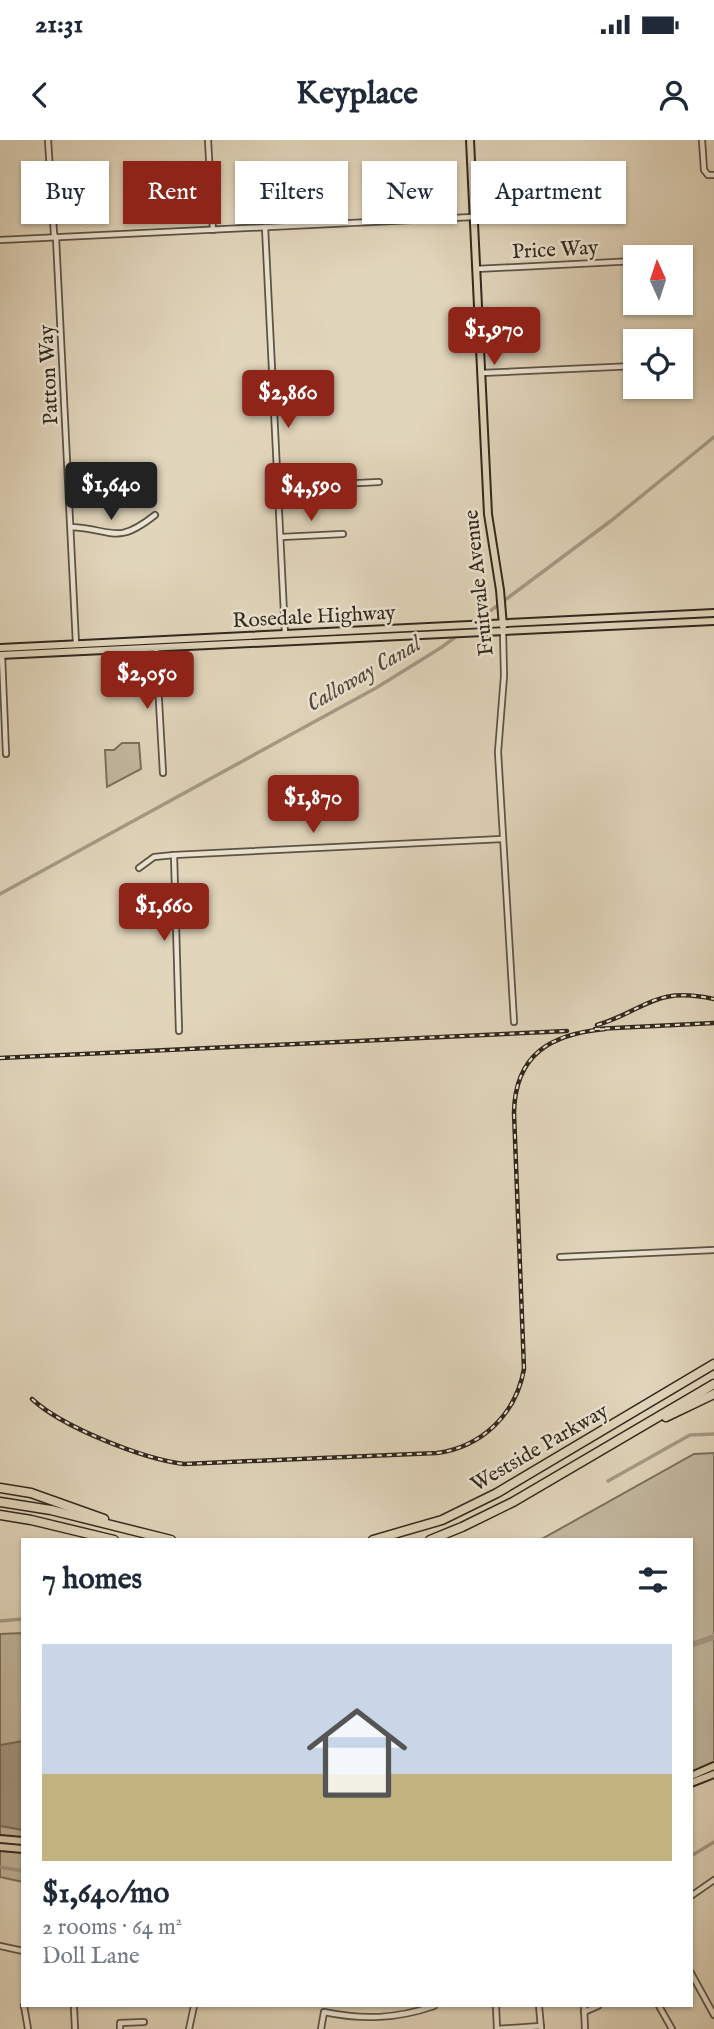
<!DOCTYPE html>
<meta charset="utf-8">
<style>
:root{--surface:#fff;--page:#f6f6f7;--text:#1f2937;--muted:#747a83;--line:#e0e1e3;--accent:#8f2418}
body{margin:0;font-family:"IM FELL English",serif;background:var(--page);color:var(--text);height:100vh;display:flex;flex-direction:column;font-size:26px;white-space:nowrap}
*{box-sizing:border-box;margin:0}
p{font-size:23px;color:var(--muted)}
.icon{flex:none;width:38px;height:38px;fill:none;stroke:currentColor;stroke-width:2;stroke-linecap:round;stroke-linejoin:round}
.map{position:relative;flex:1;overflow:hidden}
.panel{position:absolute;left:21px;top:1398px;width:672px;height:469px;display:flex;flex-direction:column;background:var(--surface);border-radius:0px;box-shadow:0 2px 5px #0004}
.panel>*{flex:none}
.top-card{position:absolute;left:21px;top:21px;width:672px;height:63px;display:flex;gap:14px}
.needle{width:46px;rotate:357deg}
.fabs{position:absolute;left:623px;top:105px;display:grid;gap:14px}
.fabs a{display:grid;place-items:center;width:70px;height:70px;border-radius:0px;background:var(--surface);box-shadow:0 2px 5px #0004;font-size:35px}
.price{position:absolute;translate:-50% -60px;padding:0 16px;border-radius:7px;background:var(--accent);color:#fff;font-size:23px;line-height:46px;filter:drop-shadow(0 2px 4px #0008)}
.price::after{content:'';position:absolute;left:50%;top:42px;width:21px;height:16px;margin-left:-10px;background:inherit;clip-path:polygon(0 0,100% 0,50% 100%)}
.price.active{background:#222;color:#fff}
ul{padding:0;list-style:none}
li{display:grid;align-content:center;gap:14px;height:371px;padding:0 21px}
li+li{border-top:2px solid var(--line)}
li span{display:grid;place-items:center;height:217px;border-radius:0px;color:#555}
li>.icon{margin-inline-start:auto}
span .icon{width:126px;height:126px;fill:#fffc;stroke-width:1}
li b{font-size:30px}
h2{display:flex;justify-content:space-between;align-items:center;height:84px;padding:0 21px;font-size:30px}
.chip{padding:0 24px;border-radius:0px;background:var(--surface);box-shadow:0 2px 5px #0004;font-size:24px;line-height:63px}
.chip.active{background:var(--accent);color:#fff}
.status{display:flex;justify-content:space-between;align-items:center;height:49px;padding:0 35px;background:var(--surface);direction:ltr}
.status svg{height:19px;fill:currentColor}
header{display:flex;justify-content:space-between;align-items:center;height:91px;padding:0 21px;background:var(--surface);font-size:32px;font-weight:700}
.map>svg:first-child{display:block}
.green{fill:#c3b8a0;stroke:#7a705e;stroke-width:2}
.water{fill:#a59a85;stroke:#766c5b;stroke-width:2}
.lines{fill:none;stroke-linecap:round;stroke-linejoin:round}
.canal{stroke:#a59a85;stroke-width:3.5}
.river{stroke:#a59a85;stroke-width:6}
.minor-casing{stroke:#5c5344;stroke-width:8}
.major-casing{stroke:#30281d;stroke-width:10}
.highway-casing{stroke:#30281d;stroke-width:11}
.minor{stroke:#ece4d3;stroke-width:4.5}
.major{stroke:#e1d5bb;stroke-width:6}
.highway{stroke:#e1d5bb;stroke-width:8}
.rail-casing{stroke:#30281d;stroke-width:4.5}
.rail{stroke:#ece4d3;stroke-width:2;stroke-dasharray:5;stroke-linecap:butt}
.labels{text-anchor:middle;stroke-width:5;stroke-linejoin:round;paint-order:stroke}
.street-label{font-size:21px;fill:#30281d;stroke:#ece4d3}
.water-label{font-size:23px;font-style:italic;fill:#534a3c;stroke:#ece4d3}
</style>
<div class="status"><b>21:31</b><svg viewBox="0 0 49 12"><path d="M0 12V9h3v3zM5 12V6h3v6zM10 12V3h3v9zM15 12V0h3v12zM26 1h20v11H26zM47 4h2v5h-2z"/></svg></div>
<header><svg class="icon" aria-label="back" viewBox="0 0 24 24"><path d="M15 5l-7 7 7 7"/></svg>Keyplace<svg class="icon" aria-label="person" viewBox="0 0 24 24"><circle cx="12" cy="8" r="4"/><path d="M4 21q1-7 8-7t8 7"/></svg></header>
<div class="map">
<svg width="714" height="1889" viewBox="0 0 714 1889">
<rect width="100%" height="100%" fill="#e1d5bb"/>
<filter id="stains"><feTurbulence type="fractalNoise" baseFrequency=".00286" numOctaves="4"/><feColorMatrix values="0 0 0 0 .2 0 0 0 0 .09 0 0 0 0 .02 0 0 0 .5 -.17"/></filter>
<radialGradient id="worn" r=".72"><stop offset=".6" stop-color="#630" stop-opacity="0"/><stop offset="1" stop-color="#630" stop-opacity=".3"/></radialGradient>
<!-- green -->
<g class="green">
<path d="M122,603h17l2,26 -34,18 -2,-37h9z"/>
<path d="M714,1313v310l-23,10v-233h-151l154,-86z"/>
<path d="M23,1493v206l-23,-3v-202z"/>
<path d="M0,1710l23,2v30l-23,-5z"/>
</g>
<!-- water -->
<path class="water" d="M23,1601v89l-23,-4v-81z"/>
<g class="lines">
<!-- canal -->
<g class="canal">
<path d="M0,754l376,-206 66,-41 170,-127 102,-83"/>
<path d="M608,1341l82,-46 24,-1"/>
<path d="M0,1481l23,-2"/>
<path d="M691,1716l23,-14"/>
<path d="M0,1727l23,4"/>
</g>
<!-- river -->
<path class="river" d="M691,1505l23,-8"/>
<defs>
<g id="minor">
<path d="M48,0l6,94 2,4 20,406"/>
<path d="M208,0l5,90"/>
<path d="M702,0l2,30 4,5h6"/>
<path d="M265,87l20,407"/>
<path d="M0,100l473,-23"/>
<path d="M681,119h3"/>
<path d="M476,129l159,-8"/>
<path d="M681,223h8"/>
<path d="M481,233l154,-7"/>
<path d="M278,347l101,-5"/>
<path d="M71,387c42,2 45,19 84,-12"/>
<path d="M281,397l62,-3"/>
<path d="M503,492l1,44 -6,76 16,270"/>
<path d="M156,508l7,125"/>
<path d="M2,515l4,99"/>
<path d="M174,715l5,176"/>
<path d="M139,728l15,-11 20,-2 328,-16"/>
<path d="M560,1117l154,-7"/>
<path d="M691,1756l23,-16"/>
<path d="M0,1806l23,5"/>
<path d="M691,1833l23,42"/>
<path d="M24,1866l4,23"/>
<path d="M496,1866l1,23"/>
<path d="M539,1866l2,22"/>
<path d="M584,1866l1,23"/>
<path d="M659,1866l13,23"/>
<path d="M74,1868l1,21"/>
<path d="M584,1872l14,-6"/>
<path d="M120,1889v-6l24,-1"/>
<path d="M189,1889l5,-23"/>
<path d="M321,1889l3,-17c39,8 72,7 110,-6"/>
<path d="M497,1889l44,-3"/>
</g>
<g id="major">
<path d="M470,0l18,374 12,76 3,36"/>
<path d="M0,508l714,-35"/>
<path d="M0,515l714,-34"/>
<path d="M691,1636l23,-10"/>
<path d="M691,1643l23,-9"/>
<path d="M0,1699l23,2"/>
<path d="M0,1707l23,2"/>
</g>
<g id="highway">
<path d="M666,1277l48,-23"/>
<path d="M0,1348l31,5 73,26"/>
<path d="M0,1362l51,8 120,30"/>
<path d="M0,1375l31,5 83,20"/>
<path d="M373,1400l69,-20 55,-27 217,-129"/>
<path d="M430,1400l32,-13 51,-25 201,-118"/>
</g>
</defs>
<!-- minor casing -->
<use href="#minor" class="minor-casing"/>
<!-- major casing -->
<use href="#major" class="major-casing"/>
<!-- highway casing -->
<use href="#highway" class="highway-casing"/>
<!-- minor -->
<use href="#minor" class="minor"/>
<!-- major -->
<use href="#major" class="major"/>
<!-- highway -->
<use href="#highway" class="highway"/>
<defs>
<g id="rail">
<path d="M597,885c50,-15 56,-39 117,-26"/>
<path d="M595,889l119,-6"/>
<path d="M0,918l567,-27"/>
<path d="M32,1259c30,28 111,60 152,65l253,-11c45,-6 79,-39 87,-84l-10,-256c1,-59 37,-79 91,-84"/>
</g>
</defs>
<!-- rail casing -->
<use href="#rail" class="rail-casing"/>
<!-- rail -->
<use href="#rail" class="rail"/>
</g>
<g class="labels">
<!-- street labels -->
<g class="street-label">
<text transform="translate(555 109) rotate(-3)" y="7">Price Way</text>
<text transform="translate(48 235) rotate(-93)" y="7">Patton Way</text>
<text transform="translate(478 443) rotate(-96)" y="7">Fruitvale Avenue</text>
<text transform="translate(314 476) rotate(-3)" y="7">Rosedale Highway</text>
<text transform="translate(539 1307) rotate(-30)" y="7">Westside Parkway</text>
</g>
<!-- water labels -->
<g class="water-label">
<text transform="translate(363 533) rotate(-30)" y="8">Calloway Canal</text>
</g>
</g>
<rect width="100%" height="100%" filter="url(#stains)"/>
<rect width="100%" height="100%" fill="url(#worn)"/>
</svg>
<div class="fabs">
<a><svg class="needle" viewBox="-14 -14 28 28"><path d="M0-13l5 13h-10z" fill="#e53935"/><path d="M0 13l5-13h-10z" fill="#747a83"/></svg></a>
<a><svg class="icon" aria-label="locate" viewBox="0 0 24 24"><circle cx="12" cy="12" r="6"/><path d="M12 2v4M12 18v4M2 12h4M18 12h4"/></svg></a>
</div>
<b class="price" style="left:494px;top:227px">$1,970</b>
<b class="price" style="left:288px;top:290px">$2,860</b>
<b class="price active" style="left:111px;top:382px">$1,640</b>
<b class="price" style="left:311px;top:383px">$4,590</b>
<b class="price" style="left:147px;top:571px">$2,050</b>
<b class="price" style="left:313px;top:695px">$1,870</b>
<b class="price" style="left:164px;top:803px">$1,660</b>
<div class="top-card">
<a class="chip">Buy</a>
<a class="chip active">Rent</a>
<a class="chip">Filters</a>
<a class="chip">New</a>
<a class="chip">Apartment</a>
</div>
<section class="panel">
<h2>7 homes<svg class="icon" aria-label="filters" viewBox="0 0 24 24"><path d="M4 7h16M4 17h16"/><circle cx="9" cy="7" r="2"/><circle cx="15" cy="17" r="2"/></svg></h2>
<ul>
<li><span style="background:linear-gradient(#c9d6e8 60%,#c2b280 0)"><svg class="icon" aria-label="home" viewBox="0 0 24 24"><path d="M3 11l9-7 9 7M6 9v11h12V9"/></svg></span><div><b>$1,640/mo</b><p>2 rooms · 64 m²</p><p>Doll Lane</p></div></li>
</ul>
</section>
</div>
